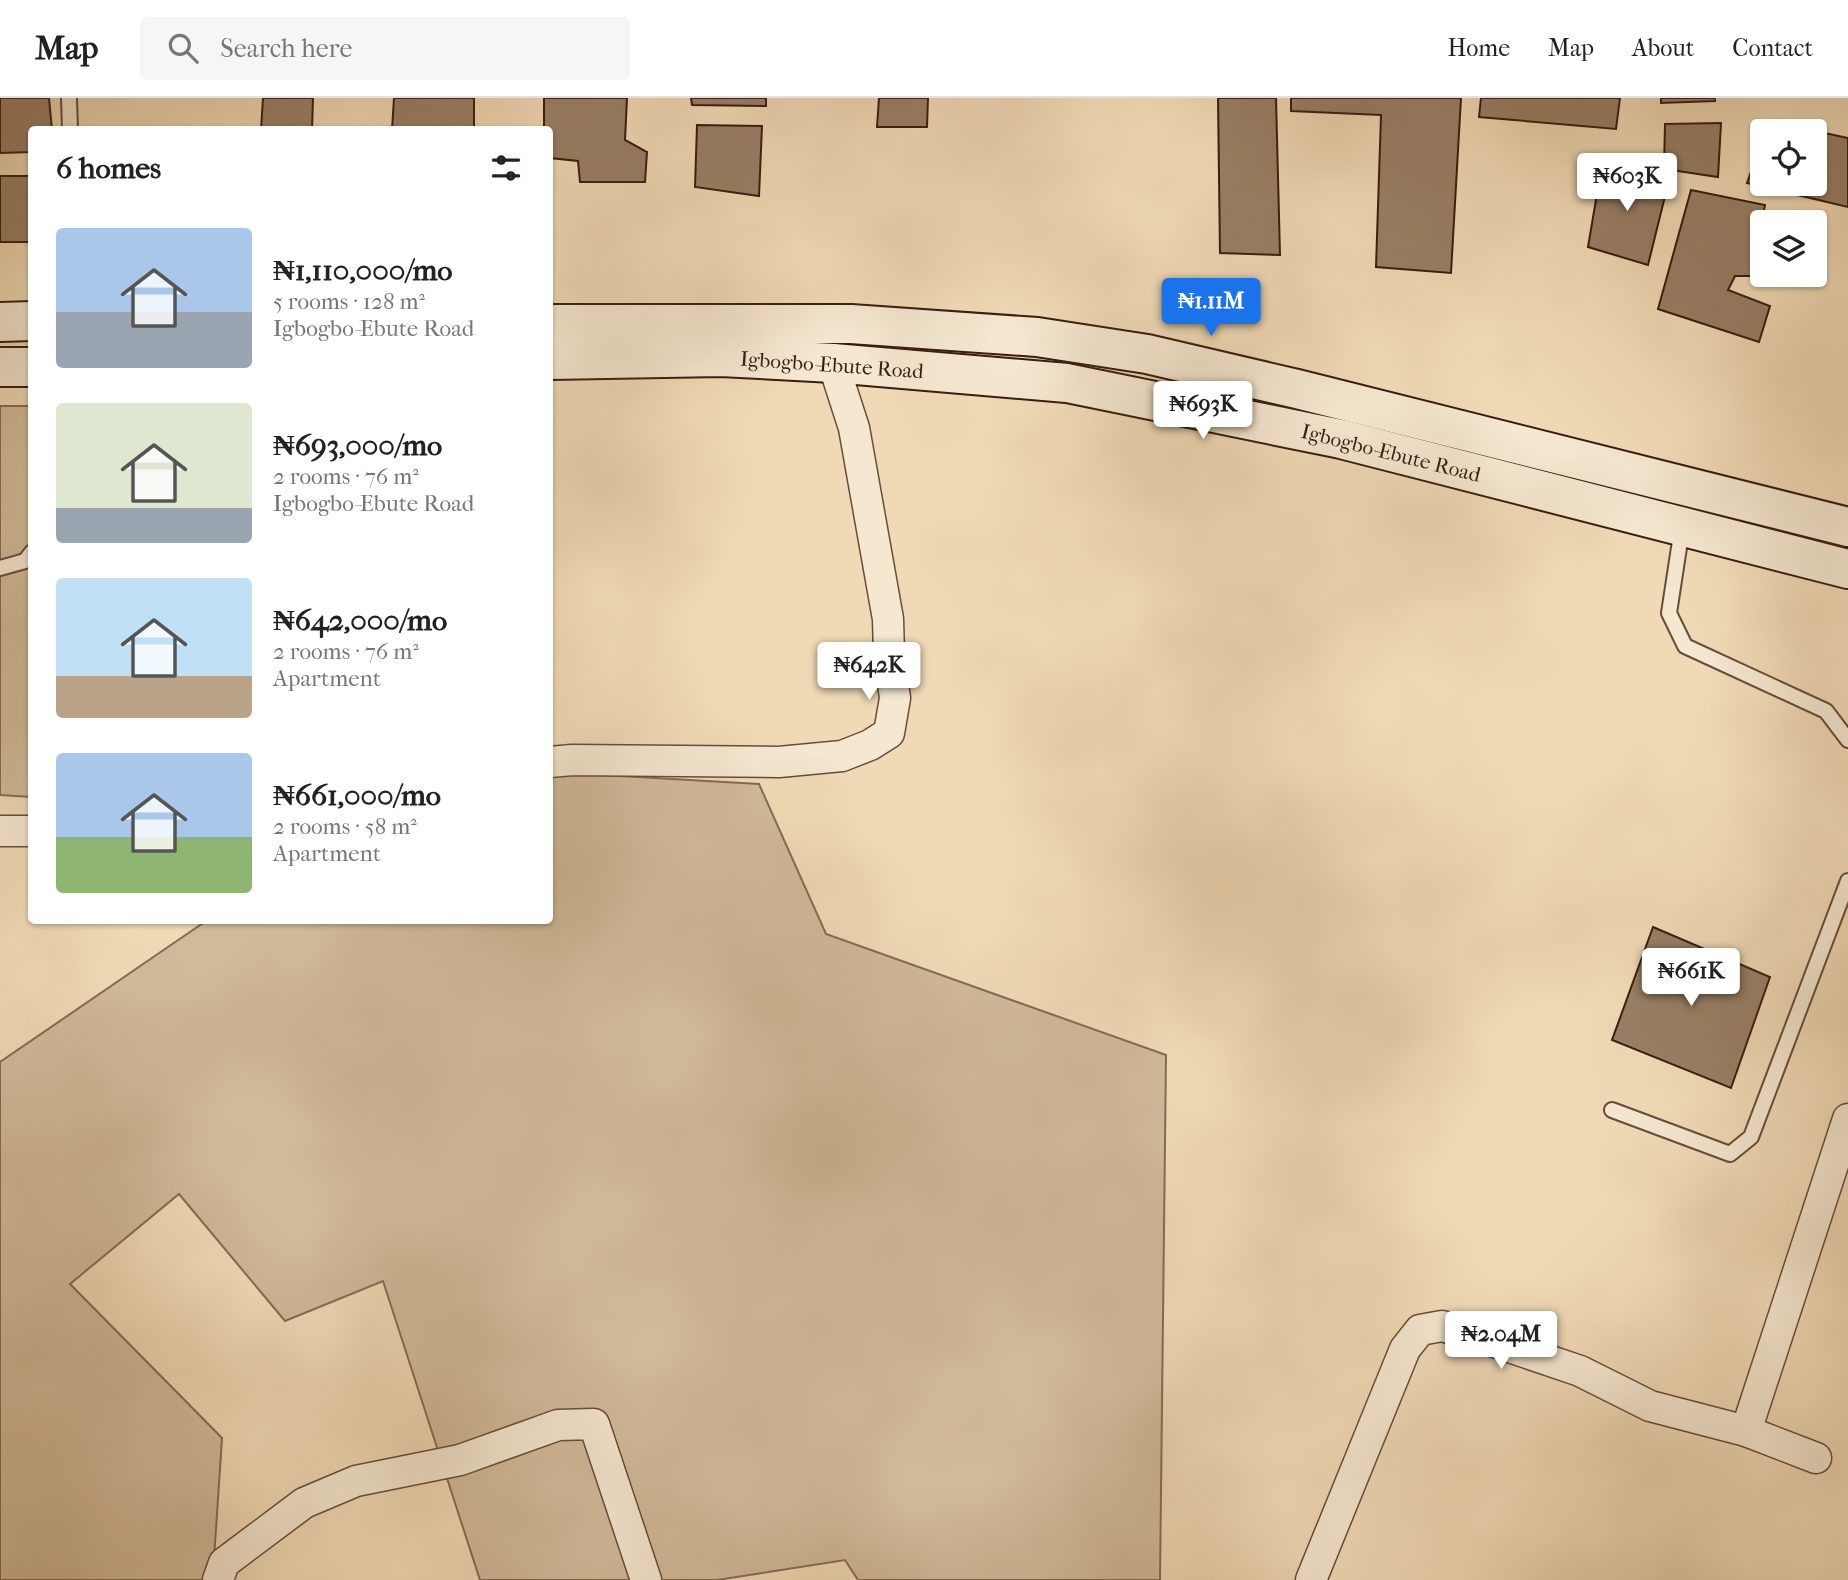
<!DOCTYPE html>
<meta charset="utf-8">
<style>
:root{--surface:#fff;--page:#f6f6f6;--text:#222;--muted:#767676;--line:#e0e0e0;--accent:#1a73e8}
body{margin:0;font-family:"IM FELL French Canon",serif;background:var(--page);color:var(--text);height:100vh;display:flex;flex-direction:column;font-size:26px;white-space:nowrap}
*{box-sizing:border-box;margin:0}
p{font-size:23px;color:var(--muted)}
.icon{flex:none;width:38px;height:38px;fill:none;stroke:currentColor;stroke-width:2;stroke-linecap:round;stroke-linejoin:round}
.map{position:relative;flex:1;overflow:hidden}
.side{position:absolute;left:28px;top:28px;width:525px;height:798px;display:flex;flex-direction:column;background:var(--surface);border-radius:7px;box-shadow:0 2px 5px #0004}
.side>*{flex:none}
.buttons{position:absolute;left:1750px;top:21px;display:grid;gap:14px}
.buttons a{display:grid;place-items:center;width:77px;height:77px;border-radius:7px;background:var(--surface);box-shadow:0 2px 5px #0004;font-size:35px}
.price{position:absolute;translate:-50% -60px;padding:0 16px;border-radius:7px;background:#fff;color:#222;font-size:23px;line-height:46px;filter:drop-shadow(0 2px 4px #0008)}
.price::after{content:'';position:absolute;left:50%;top:42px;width:21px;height:16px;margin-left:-10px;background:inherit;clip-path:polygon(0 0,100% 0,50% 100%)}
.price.selected{background:var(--accent);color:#fff}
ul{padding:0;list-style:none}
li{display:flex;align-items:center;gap:21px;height:175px;padding:0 28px}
li span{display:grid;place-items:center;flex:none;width:196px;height:140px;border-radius:7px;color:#555}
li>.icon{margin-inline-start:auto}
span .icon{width:84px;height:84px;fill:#fffc;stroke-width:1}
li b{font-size:30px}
h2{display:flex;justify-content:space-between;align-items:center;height:84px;padding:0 28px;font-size:30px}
header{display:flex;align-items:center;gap:42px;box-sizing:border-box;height:98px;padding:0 35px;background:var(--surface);border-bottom:2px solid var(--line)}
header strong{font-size:33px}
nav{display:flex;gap:38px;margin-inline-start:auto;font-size:24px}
.search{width:490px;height:63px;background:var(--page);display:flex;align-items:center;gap:18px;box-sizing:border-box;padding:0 24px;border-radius:7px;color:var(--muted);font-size:26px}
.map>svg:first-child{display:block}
.green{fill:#d1ba9a;stroke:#856b55;stroke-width:2}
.building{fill:#987f66;stroke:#391c10;stroke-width:2}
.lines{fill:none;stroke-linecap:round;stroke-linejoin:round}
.service-casing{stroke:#674c3a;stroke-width:18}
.minor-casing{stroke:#674c3a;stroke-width:33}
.secondary-casing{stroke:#391c10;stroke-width:42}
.service{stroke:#f5e7d0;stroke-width:14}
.minor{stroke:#f5e7d0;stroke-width:30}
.secondary{stroke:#f5e7d0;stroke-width:38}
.labels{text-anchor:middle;stroke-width:7;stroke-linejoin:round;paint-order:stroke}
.street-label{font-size:21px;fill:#391c10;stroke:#f5e7d0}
</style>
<header>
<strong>Map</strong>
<div class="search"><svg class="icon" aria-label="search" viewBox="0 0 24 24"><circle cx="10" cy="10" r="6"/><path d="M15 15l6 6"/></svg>Search here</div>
<nav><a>Home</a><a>Map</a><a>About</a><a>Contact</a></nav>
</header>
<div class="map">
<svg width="1848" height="1482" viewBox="0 0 1848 1482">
<rect width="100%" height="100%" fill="#f0dab6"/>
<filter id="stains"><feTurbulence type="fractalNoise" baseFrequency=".00286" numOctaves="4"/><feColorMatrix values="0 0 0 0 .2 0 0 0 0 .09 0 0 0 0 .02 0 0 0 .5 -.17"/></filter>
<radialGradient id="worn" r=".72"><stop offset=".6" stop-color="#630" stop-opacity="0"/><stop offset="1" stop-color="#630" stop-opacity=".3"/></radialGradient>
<!-- green -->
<g class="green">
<path d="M0,308h31v391l-31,-2z"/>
<path d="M550,674l209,12 67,150 340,121 -6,525h-302l-13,-20 -128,20h-237l-97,-299 -98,40 -106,-127 -109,90 152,154 -9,136 -9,6h-204v-518l206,-141 344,-1z"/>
</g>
<!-- building -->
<g class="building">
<path d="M0,0h49l3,32h-20v22l-32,1z"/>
<path d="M263,0h50l-1,32h-51z"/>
<path d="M394,0h80v32h-82z"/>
<path d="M544,0h83l-2,42 22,12 -2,30h-65l-2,-21 -28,-3v-28h-6z"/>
<path d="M691,0h75v8l-74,-1z"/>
<path d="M879,0h49l-1,29h-50z"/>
<path d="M1218,0h58l4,157 -60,-2z"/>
<path d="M1291,0h170l-10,175 -75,-6 5,-152 -90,-4z"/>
<path d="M1481,0h139l-4,31 -137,-12z"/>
<path d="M1661,0h54v3l-54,2z"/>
<path d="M1769,23l79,17v69l-101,-24 15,-42v43h53v-53h-49z"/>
<path d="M1721,25l-3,54 -54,-8 1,-45z"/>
<path d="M697,27l65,1 -3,70 -64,-9z"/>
<path d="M1602,66l67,16 -21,85 -60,-18z"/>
<rect x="0" y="78" width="32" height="66"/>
<path d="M1691,92l74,15 -14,71h-16l-7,14 42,16 -11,36 -101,-33z"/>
<path d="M1653,829l117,50 -39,111 -119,-48z"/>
</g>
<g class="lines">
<defs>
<g id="service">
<path d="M69,0l1,32"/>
<path d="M1682,430l-13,85 16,33 141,65 22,29"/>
<path d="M0,470l25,-7 7,-9"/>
<path d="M1612,1012l118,44 21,-17 97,-256"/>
</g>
<g id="minor">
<path d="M550,664l22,-2 207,2 63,-6 28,-11 19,-12 6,-35 -6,-43 -1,-36 -34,-191 -21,-65"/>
<path d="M0,733h32"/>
<path d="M1746,1333l102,-312"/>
<path d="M218,1482l6,-17 80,-60 52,-22 104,-21 98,-35 36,-1 52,156"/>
<path d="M1311,1482l94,-231 15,-19 22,-4 32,9 106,36 70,35 96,25 70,27"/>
</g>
<g id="secondary">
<path d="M0,224l32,-1"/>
<path d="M550,226h301l186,13 110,17 150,35 551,138"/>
<path d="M550,262l171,-3 112,6 234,20 274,56 507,130"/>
<path d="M0,269h32"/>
</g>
</defs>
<!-- service casing -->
<use href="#service" class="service-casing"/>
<!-- minor casing -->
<use href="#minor" class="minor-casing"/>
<!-- secondary casing -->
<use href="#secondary" class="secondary-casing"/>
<!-- service -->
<use href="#service" class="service"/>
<!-- minor -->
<use href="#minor" class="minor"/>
<!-- secondary -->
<use href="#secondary" class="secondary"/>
</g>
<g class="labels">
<!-- street labels -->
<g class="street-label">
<text transform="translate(832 267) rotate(4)" y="7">Igbogbo-Ebute Road</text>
<text transform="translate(1391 355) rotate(14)" y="7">Igbogbo-Ebute Road</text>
</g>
</g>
<rect width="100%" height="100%" filter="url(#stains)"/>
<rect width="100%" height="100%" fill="url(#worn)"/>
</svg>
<div class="buttons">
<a><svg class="icon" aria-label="locate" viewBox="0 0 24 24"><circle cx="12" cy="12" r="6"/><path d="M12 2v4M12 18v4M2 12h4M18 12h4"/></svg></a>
<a><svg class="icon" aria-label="layers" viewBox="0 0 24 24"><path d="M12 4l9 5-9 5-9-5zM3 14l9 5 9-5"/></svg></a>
</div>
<b class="price" style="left:1627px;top:115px">₦603K</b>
<b class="price selected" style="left:1211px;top:240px">₦1.11M</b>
<b class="price" style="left:1203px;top:343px">₦693K</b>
<b class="price" style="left:869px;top:604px">₦642K</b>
<b class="price" style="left:1691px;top:910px">₦661K</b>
<b class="price" style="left:1501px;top:1273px">₦2.04M</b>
<section class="side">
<h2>6 homes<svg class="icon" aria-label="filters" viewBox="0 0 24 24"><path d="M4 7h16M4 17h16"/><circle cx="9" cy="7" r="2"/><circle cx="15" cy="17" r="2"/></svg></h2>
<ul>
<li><span style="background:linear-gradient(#a9c7e8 60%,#9aa5b1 0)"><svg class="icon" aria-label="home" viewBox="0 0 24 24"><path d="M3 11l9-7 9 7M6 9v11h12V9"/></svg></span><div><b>₦1,110,000/mo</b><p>5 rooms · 128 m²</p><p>Igbogbo-Ebute Road</p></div></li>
<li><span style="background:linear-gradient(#dfe7d0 75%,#9aa5b1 0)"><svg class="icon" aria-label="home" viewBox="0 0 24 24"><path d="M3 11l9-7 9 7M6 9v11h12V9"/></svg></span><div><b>₦693,000/mo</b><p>2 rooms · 76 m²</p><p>Igbogbo-Ebute Road</p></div></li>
<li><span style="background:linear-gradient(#bfe0f5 70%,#b9a48a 0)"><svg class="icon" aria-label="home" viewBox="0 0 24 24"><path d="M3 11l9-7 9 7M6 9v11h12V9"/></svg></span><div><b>₦642,000/mo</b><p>2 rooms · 76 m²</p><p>Apartment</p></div></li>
<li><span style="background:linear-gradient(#a9c7e8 60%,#8fb573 0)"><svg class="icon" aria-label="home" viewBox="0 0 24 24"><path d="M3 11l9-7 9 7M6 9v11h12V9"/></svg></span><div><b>₦661,000/mo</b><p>2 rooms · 58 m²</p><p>Apartment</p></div></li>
</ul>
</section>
</div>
